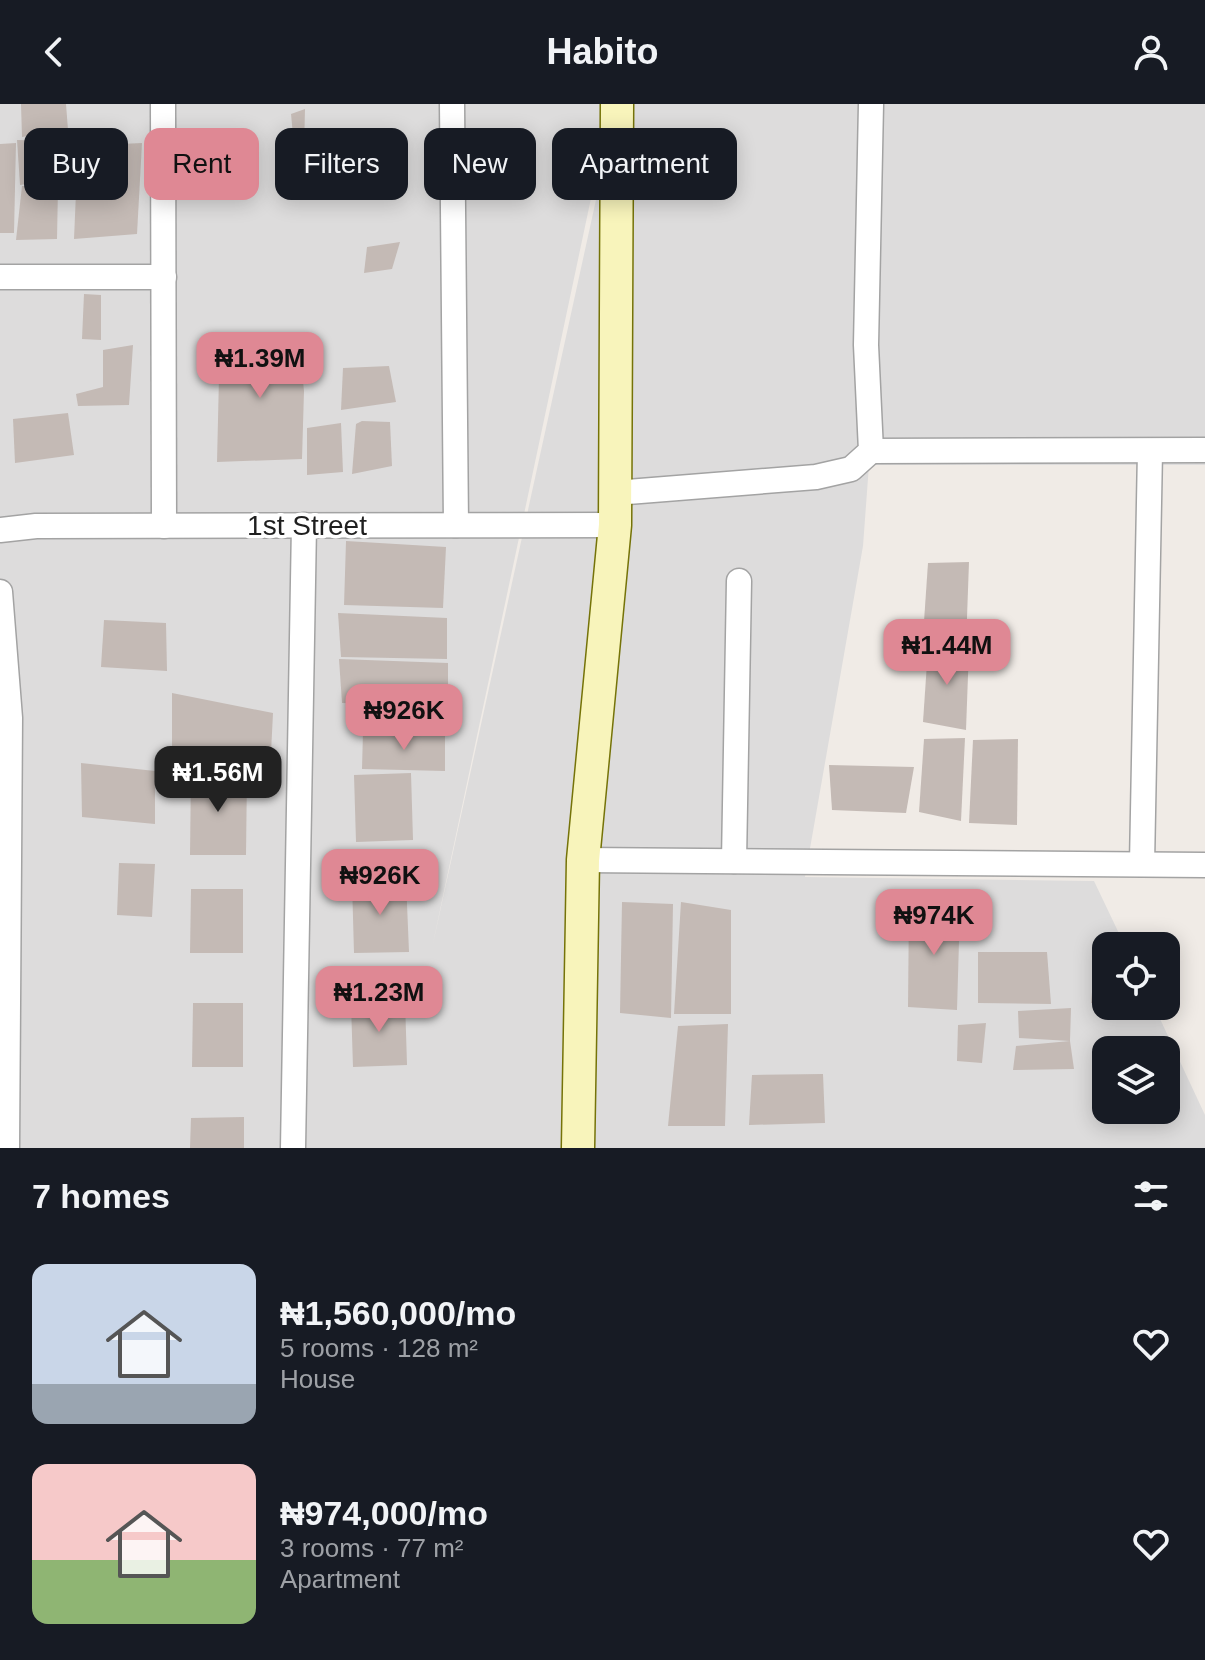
<!DOCTYPE html>
<meta charset="utf-8">
<style>
:root{--surface:#171b24;--page:#20242c;--text:#f1f3f6;--muted:#9ea1a6;--accent:#df8894}
body{margin:0;font-family:Helvetica,sans-serif;background:var(--page);color:var(--text);height:100vh;display:flex;flex-direction:column;font-size:30px;white-space:nowrap}
*{box-sizing:border-box;margin:0}
p{font-size:26px;color:var(--muted)}
.icon{flex:none;width:44px;height:44px;fill:none;stroke:currentColor;stroke-width:2;stroke-linecap:round;stroke-linejoin:round}
.map{position:relative;height:1044px;overflow:hidden}
.panel{display:flex;flex-direction:column;background:var(--surface);flex:1}
.panel>*{flex:none}
.banner{position:absolute;left:24px;top:24px;width:800px;height:72px;display:flex;gap:16px}
.fabs{position:absolute;left:1092px;top:828px;display:grid;gap:16px}
.fabs a{display:grid;place-items:center;width:88px;height:88px;border-radius:16px;background:var(--surface);box-shadow:0 4px 20px #0003;font-size:40px}
.price{position:absolute;translate:-50% -68px;padding:0 18px;border-radius:16px;background:var(--accent);color:#111;font-size:26px;line-height:52px;filter:drop-shadow(0 2px 4px #0008)}
.price::after{content:'';position:absolute;left:50%;top:48px;width:24px;height:18px;margin-left:-12px;background:inherit;clip-path:polygon(0 0,100% 0,50% 100%)}
.price.on{background:#222;color:#fff}
ul{padding:0;list-style:none}
li{display:flex;align-items:center;gap:24px;height:200px;padding:0 32px}
li span{display:grid;place-items:center;flex:none;width:224px;height:160px;border-radius:16px;color:#555}
li>.icon{margin-inline-start:auto}
span .icon{width:96px;height:96px;fill:#fffc;stroke-width:1}
li b{font-size:34px}
h2{display:flex;justify-content:space-between;align-items:center;height:96px;padding:0 32px;font-size:34px}
.pill{padding:0 28px;border-radius:16px;background:var(--surface);box-shadow:0 4px 20px #0003;font-size:28px;line-height:72px}
.pill.on{background:var(--accent);color:#111}
header{display:flex;justify-content:space-between;align-items:center;height:104px;padding:0 32px;background:var(--surface);font-size:36px;font-weight:600}
.map>svg:first-child{display:block}
.residential{fill:#dddcdc;fill-rule:evenodd}
.building{fill:#c4bab5}
.lines{fill:none;stroke-linecap:round;stroke-linejoin:round}
.street-casing{stroke:#a3a3a3;stroke-width:27}
.secondary-casing{stroke:#757308;stroke-width:35}
.street{stroke:#fff;stroke-width:24}
.secondary{stroke:#f8f4bb;stroke-width:32}
.labels{text-anchor:middle;stroke-width:7;stroke-linejoin:round;paint-order:stroke}
.street-label{font-size:28px;fill:#1f1f1f;stroke:#fff}
</style>
<header><svg class="icon" aria-label="back" viewBox="0 0 24 24"><path d="M15 5l-7 7 7 7"/></svg>Habito<svg class="icon" aria-label="person" viewBox="0 0 24 24"><circle cx="12" cy="8" r="4"/><path d="M4 21q1-7 8-7t8 7"/></svg></header>
<div class="map">
<svg width="1205" height="1044" viewBox="0 0 1205 1044">
<rect width="100%" height="100%" fill="#f0ebe6"/>
<!-- residential -->
<path class="residential" d="M0,0h611l-179,844 185,-844h588v361h-336l-6,81 -58,331 289,4 31,65h-19v60h48l51,109v33h-1205zM1106,946h60v60h-60z"/>
<!-- building -->
<g class="building">
<path d="M21,0h45l2,26 -46,7z"/>
<path d="M305,5l-1,40 -10,-3 -3,-32z"/>
<path d="M364,25l5,15 -38,5 -4,-14z"/>
<path d="M17,36l45,1 4,37 -46,7z"/>
<path d="M16,39l-2,90h-14v-89z"/>
<path d="M142,39l-5,91 -63,5 4,-93z"/>
<path d="M22,82l36,1 -1,52 -41,1z"/>
<path d="M400,138l-8,27 -28,4 3,-26z"/>
<path d="M84,190l17,1v45l-19,-1z"/>
<path d="M220,230l79,9 5,48 -2,68 -85,3z"/>
<path d="M133,241l-4,60 -51,1 -2,-12 27,-7v-37z"/>
<path d="M389,262l7,36 -55,8 2,-42z"/>
<path d="M68,309l6,42 -59,8 -2,-44z"/>
<path d="M362,317l28,1 2,44 -40,8 4,-50z"/>
<path d="M341,319l2,49 -36,3v-47z"/>
<path d="M346,437l100,6 -3,61 -99,-3z"/>
<path d="M969,458l-3,83 -43,-9 5,-73z"/>
<path d="M338,509l109,5v41l-106,-2z"/>
<path d="M104,516l62,3 1,48 -66,-4z"/>
<path d="M928,544h41l-3,82 -43,-8z"/>
<path d="M339,555l109,4v42l-106,-2z"/>
<path d="M172,589l101,20 -3,60 -98,-2z"/>
<path d="M363,628l82,2v37l-83,-2z"/>
<path d="M965,634l-4,83 -42,-9 5,-73z"/>
<path d="M1018,635l-1,86 -48,-2 4,-83z"/>
<path d="M81,659l74,8v53l-73,-7z"/>
<path d="M829,661l85,2 -8,46 -74,-3z"/>
<path d="M191,669h56l-1,82h-56z"/>
<path d="M411,669l2,67 -57,2 -2,-67z"/>
<path d="M119,759l36,1 -3,53 -35,-2z"/>
<path d="M406,776l3,72 -55,1 -2,-71z"/>
<path d="M191,785h52v64h-53z"/>
<path d="M622,798l51,2 -2,114 -51,-5z"/>
<path d="M681,798l50,8v104h-57z"/>
<path d="M909,800l51,3 -3,103 -49,-3z"/>
<path d="M1096,845h10v55l-15,-1z"/>
<path d="M978,848h69l4,52 -73,-1z"/>
<path d="M405,897l2,64 -54,2 -2,-63z"/>
<path d="M193,899h50v64h-51z"/>
<path d="M1071,904l-1,33 4,28 -61,1 3,-24 54,-5 -51,-3 -1,-27z"/>
<path d="M986,919l-4,40 -25,-2 1,-36z"/>
<path d="M728,920l-3,102h-57l10,-100z"/>
<path d="M823,970l2,49 -76,2 3,-50z"/>
<path d="M244,1013v31h-54l1,-30z"/>
</g>
<g class="lines">
<defs>
<g id="street">
<path d="M163,0l1,422"/>
<path d="M452,0l4,421"/>
<path d="M0,173h164"/>
<path d="M871,347l334,-1"/>
<path d="M615,389l201,-16 35,-8 20,-18 -5,-106 5,-241"/>
<path d="M0,426l36,-4 579,-1"/>
<path d="M0,488l10,126 -3,430"/>
<path d="M583,756l622,5"/>
<path d="M734,757l5,-280"/>
<path d="M1142,760l8,-413"/>
<path d="M293,1044l11,-623"/>
</g>
<path id="secondary" d="M578,1044l5,-288 32,-335 2,-421"/>
</defs>
<!-- street casing -->
<use href="#street" class="street-casing"/>
<!-- secondary casing -->
<use href="#secondary" class="secondary-casing"/>
<!-- street -->
<use href="#street" class="street"/>
<!-- secondary -->
<use href="#secondary" class="secondary"/>
</g>
<g class="labels">
<!-- street labels -->
<g class="street-label">
<text x="307" y="431">1st Street</text>
</g>
</g>
</svg>
<div class="fabs">
<a><svg class="icon" aria-label="locate" viewBox="0 0 24 24"><circle cx="12" cy="12" r="6"/><path d="M12 2v4M12 18v4M2 12h4M18 12h4"/></svg></a>
<a><svg class="icon" aria-label="layers" viewBox="0 0 24 24"><path d="M12 4l9 5-9 5-9-5zM3 14l9 5 9-5"/></svg></a>
</div>
<b class="price" style="left:260px;top:296px">₦1.39M</b>
<b class="price" style="left:947px;top:583px">₦1.44M</b>
<b class="price" style="left:404px;top:648px">₦926K</b>
<b class="price on" style="left:218px;top:710px">₦1.56M</b>
<b class="price" style="left:380px;top:813px">₦926K</b>
<b class="price" style="left:934px;top:853px">₦974K</b>
<b class="price" style="left:379px;top:930px">₦1.23M</b>
<div class="banner">
<a class="pill">Buy</a>
<a class="pill on">Rent</a>
<a class="pill">Filters</a>
<a class="pill">New</a>
<a class="pill">Apartment</a>
</div>
</div>
<section class="panel">
<h2>7 homes<svg class="icon" aria-label="filters" viewBox="0 0 24 24"><path d="M4 7h16M4 17h16"/><circle cx="9" cy="7" r="2"/><circle cx="15" cy="17" r="2"/></svg></h2>
<ul>
<li><span style="background:linear-gradient(#c9d6e8 75%,#9aa5b1 0)"><svg class="icon" aria-label="home" viewBox="0 0 24 24"><path d="M3 11l9-7 9 7M6 9v11h12V9"/></svg></span><div><b>₦1,560,000/mo</b><p>5 rooms · 128 m²</p><p>House</p></div><svg class="icon" aria-label="heart" viewBox="0 0 24 24"><path d="M12 20l-8-8c-3-5 5-10 8-4 3-6 11-1 8 4z"/></svg></li>
<li><span style="background:linear-gradient(#f6c9c9 60%,#8fb573 0)"><svg class="icon" aria-label="home" viewBox="0 0 24 24"><path d="M3 11l9-7 9 7M6 9v11h12V9"/></svg></span><div><b>₦974,000/mo</b><p>3 rooms · 77 m²</p><p>Apartment</p></div><svg class="icon" aria-label="heart" viewBox="0 0 24 24"><path d="M12 20l-8-8c-3-5 5-10 8-4 3-6 11-1 8 4z"/></svg></li>
</ul>
</section>
